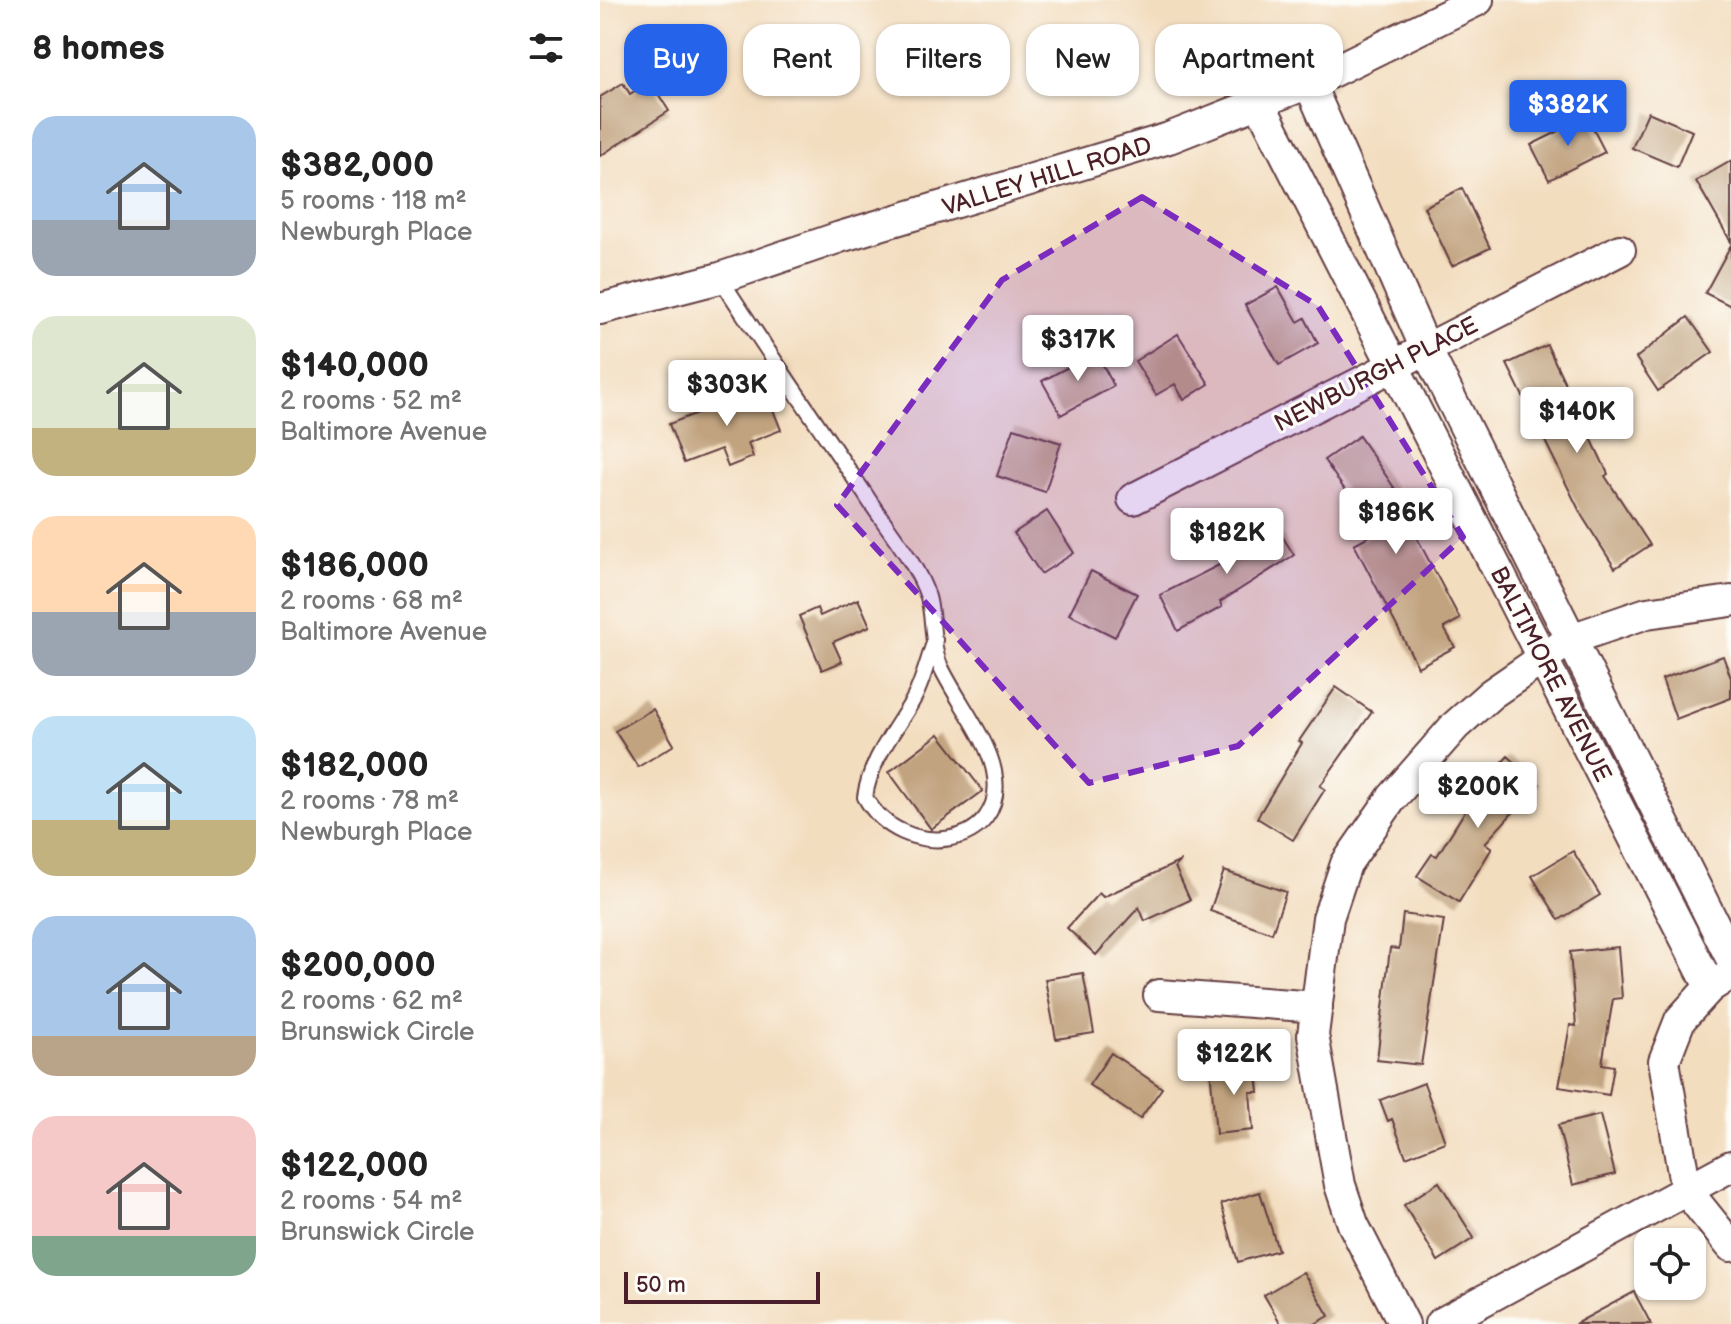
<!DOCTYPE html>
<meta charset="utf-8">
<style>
:root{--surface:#fff;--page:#f6f6f6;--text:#222;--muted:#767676;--accent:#2563eb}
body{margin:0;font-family:"Balsamiq Sans",sans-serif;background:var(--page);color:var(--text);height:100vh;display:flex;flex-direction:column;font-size:30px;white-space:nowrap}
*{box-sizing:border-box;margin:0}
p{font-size:26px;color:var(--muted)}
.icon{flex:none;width:44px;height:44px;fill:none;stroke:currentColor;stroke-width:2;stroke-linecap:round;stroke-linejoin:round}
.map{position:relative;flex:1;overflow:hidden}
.drawer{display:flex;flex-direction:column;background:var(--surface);width:600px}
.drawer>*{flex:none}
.hud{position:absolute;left:24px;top:24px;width:760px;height:72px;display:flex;gap:16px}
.fabs{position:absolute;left:1034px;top:1228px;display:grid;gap:16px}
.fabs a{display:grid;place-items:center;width:72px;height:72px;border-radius:16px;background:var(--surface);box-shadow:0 2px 6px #0004;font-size:40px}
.scale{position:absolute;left:24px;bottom:20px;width:196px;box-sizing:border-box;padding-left:8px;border:4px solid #4a1f2b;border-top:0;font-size:22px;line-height:28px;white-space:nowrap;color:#4a1f2b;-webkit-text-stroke:6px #fdfcf7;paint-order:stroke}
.price{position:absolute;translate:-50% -68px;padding:0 18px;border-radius:8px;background:#fff;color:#222;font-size:26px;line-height:52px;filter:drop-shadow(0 2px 4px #0008)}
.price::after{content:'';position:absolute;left:50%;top:48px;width:24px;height:18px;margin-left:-12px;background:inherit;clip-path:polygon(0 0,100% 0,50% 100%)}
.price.active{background:var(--accent);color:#fff}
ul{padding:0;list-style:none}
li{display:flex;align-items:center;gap:24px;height:200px;padding:0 32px}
li span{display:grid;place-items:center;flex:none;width:224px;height:160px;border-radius:24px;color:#555}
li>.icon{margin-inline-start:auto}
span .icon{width:96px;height:96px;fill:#fffc;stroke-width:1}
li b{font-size:34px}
h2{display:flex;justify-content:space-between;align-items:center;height:96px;padding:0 32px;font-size:34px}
.pill{padding:0 28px;border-radius:24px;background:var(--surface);box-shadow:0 2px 6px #0004;font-size:28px;line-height:72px}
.pill.active{background:var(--accent);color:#fff}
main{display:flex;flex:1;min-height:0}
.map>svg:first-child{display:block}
.building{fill:#c1a37f}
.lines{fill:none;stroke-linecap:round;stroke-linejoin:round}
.service-casing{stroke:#633c41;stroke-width:18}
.minor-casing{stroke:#633c41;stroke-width:34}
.service{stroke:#fff;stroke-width:14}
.minor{stroke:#fff;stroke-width:30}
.marked{fill:#7b2cbf;fill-opacity:0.2;stroke:#7b2cbf;stroke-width:6;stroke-dasharray:16 10;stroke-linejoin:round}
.labels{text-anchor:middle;stroke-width:6;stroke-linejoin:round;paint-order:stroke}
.street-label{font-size:24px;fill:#4a1f2b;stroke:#fdfcf7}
</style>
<main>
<section class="drawer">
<h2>8 homes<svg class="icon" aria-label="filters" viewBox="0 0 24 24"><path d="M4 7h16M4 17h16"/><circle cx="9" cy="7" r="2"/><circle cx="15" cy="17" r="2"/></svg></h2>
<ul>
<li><span style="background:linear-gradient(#a9c7e8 65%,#9aa5b1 0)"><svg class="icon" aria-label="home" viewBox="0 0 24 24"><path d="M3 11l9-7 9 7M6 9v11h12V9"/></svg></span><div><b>$382,000</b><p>5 rooms · 118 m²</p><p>Newburgh Place</p></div></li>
<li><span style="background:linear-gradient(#dfe7d0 70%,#c2b280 0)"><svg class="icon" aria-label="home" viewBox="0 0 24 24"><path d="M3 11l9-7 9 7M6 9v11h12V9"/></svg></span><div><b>$140,000</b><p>2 rooms · 52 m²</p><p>Baltimore Avenue</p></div></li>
<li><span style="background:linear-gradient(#ffd9b3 60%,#9aa5b1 0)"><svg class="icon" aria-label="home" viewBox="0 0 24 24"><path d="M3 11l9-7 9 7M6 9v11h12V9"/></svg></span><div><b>$186,000</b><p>2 rooms · 68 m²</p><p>Baltimore Avenue</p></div></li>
<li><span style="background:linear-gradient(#bfe0f5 65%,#c2b280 0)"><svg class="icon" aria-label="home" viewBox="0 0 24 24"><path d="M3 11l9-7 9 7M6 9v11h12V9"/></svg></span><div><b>$182,000</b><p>2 rooms · 78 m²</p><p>Newburgh Place</p></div></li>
<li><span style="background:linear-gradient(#a9c7e8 75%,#b9a48a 0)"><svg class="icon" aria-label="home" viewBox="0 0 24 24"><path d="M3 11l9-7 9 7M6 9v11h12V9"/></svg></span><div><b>$200,000</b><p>2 rooms · 62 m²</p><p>Brunswick Circle</p></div></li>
<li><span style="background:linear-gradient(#f6c9c9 75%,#7fa58c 0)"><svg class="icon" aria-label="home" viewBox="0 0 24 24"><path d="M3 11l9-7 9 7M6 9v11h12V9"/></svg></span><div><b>$122,000</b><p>2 rooms · 54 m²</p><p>Brunswick Circle</p></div></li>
</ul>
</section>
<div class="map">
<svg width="1131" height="1324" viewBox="0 0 1131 1324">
<rect width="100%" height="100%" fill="#fdfcf7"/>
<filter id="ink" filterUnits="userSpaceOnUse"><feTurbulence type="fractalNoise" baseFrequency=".0125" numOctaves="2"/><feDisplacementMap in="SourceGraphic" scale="16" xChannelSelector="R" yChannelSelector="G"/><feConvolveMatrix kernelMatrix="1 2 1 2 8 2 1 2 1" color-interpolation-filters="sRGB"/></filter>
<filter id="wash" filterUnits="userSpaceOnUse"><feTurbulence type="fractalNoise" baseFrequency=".006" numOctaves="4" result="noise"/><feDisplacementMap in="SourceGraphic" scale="32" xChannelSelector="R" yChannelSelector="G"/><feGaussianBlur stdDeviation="1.8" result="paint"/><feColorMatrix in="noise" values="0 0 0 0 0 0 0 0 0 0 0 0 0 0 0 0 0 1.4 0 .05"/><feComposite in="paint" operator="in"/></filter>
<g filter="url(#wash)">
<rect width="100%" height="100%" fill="#f3ddbf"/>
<g id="blocks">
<!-- building -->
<g class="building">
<path d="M50,81l19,30 -69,45v-59l23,-14 7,11z"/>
<path d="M1048,112l44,19 -15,36 -45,-19z"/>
<path d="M987,117l18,35 -56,28 -18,-35z"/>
<path d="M1131,161v81l-35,-61z"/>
<path d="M862,188l28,60 -38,18 -28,-59z"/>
<path d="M1131,245v61l-26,-13z"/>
<path d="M678,287l20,35 7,-4 13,25 -39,22 -34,-60z"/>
<path d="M1088,317l25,35 -55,39 -22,-33z"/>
<path d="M578,334l31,50 -25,16 -9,-16 -19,11 -21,-34z"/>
<path d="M947,345l61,129 -3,2 45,69 -35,23 -33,-52 -75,-152z"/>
<path d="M496,352l18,34 -53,29 -19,-34z"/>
<path d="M164,387l17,43 -33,13 5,14 -25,10 -7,-18 -37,14 -15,-39z"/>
<path d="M414,428l47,15 -16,49 -48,-16z"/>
<path d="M759,436l36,53 -3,2 68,128 -16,9 11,19 -37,20 -64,-123 21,-11 -51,-73z"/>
<path d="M447,511l27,42 -33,21 -27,-41z"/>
<path d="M672,520l22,35 -74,47 2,5 -44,24 -18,-36 67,-34 -6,-9z"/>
<path d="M491,571l46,23 -22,43 -46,-23z"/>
<path d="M258,599l12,27 -37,16 9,20 -20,8 -23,-54 18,-8 3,8z"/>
<path d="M1123,656l8,22v20l-55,21 -14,-40z"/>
<path d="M736,687l36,25 -52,74 5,3 -32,51 -36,-22 45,-75 -3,-2z"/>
<path d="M53,709l21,36 -36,22 -23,-36z"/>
<path d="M339,734l44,57 -52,38 -42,-57z"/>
<path d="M908,756l31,28 -54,59 7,5 -33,54 -42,-26 15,-22 5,2 33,-53 -3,-2z"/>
<path d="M973,851l27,44 -41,25 -27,-44z"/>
<path d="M581,861l-6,6 15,33 -45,21 -6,-14 -43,48 -29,-27 32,-35 4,4z"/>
<path d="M624,871l62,21 -14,41 -62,-22z"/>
<path d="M803,914l41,6 -23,145 -44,-5 13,-112 9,1z"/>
<path d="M1018,947l4,51 -9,1 -11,65 12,2 -5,29 -50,-8 11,-62 6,1 -6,-74z"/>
<path d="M483,973l11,60 -38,6 -11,-60z"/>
<path d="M511,1053l51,35 -22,31 -51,-34z"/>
<path d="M656,1064l3,28h-9l3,38 -37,4 -6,-66z"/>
<path d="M824,1083l21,59 -39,15 -14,-38 -4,2 -8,-21z"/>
<path d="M1000,1115l15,59 -42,11 -15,-60z"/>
<path d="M839,1182l35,56 -36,23 -34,-56z"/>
<path d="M660,1192l18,58 -40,12 -17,-58z"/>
<path d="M703,1272l26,44 -14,8h-34l-17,-29z"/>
<path d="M1034,1292l17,32h-76z"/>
</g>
</g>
</g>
<g filter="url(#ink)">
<use href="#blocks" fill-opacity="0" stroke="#633c41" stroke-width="2"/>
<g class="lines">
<defs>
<path id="service" d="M120,278c47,73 96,144 145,216 20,32 51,67 63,103 6,21 3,46 11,66 15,34 48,73 55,108 16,79 -93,92 -129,26 5,-37 30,-66 48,-97 10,-18 15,-41 22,-60"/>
<g id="minor">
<path d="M709,83l117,266 305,609"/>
<path d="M660,104l450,883"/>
<path d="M0,309l120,-31 120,-41 329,-99 140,-55 169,-83"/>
<path d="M533,499l487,-249"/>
<path d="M1126,977l-16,10 -30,33 -16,41 22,129 45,56"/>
<path d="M559,995l158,12"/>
<path d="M804,1324l-51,-100 -13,-39 -27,-150 15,-117 18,-54 46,-66 63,-72 36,-32 80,-55 76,-26 84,-12"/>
<path d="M840,1324l291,-158"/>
</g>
</defs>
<!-- service casing -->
<use href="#service" class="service-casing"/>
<!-- minor casing -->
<use href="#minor" class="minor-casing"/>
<!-- service -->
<use href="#service" class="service"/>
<!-- minor -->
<use href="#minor" class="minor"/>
</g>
</g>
<!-- marked area -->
<path class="marked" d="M542,197l176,109 145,231 -225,209 -149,37 -252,-278 165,-225z"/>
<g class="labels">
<!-- street labels -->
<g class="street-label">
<text transform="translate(447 176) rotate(-17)" y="8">VALLEY HILL ROAD</text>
<text transform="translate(776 374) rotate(-27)" y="8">NEWBURGH PLACE</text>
<text transform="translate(951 674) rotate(63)" y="8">BALTIMORE AVENUE</text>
</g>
</g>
</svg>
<div class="fabs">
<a><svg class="icon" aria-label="locate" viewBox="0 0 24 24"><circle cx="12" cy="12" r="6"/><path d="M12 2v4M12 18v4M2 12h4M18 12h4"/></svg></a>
</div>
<div class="scale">50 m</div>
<b class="price active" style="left:968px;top:148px">$382K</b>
<b class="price" style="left:478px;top:383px">$317K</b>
<b class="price" style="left:127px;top:428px">$303K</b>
<b class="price" style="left:977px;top:455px">$140K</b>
<b class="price" style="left:796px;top:556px">$186K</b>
<b class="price" style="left:627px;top:576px">$182K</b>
<b class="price" style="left:878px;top:830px">$200K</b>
<b class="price" style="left:634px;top:1097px">$122K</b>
<div class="hud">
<a class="pill active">Buy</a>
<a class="pill">Rent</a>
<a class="pill">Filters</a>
<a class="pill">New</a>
<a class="pill">Apartment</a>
</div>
</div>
</main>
